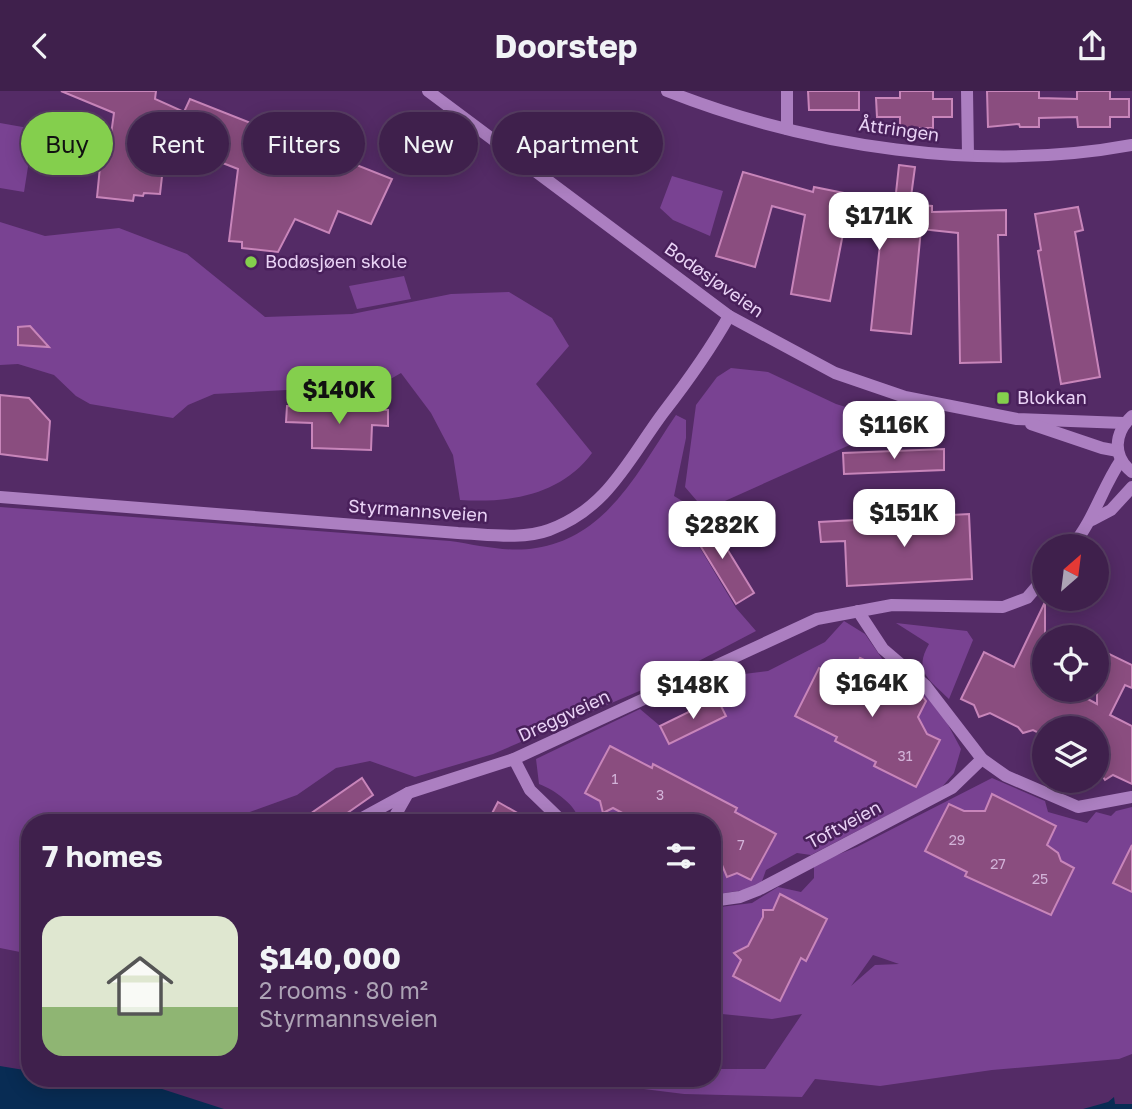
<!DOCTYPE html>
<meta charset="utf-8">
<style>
:root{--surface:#3f204c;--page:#4a2d56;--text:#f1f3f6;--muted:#ada3b5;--line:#583e64;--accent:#84cf4d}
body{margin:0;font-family:"Golos Text",sans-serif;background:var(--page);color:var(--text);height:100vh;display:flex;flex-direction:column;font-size:26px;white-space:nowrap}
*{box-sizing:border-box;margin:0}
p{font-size:23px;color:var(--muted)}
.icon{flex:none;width:38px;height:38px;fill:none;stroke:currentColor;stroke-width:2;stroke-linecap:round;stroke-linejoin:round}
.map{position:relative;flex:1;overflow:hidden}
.drawer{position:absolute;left:21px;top:723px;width:700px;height:273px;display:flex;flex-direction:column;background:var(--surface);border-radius:28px;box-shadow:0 4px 18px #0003,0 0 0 2px var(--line)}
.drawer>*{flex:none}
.top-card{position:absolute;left:21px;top:21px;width:700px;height:63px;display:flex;gap:14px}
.needle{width:46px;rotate:28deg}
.fabs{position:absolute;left:1032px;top:443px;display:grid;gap:14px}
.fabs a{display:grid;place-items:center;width:77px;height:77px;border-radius:50%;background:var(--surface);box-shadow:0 4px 18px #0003,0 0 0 2px var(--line);font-size:35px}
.price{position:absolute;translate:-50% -60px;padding:0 16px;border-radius:14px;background:#fff;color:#222;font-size:23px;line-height:46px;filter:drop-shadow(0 2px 4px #0008)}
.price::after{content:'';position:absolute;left:50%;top:42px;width:21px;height:16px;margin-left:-10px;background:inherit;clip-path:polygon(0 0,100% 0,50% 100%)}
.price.current{background:var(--accent);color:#111}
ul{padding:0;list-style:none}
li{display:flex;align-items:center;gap:21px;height:175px;padding:0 21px}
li+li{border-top:2px solid var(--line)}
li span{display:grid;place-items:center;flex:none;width:196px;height:140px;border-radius:21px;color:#555}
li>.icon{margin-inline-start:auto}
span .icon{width:84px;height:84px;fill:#fffc;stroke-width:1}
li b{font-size:30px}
h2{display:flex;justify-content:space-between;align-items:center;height:84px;padding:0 21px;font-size:30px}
.pill{padding:0 24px;border-radius:32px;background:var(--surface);box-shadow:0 4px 18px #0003,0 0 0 2px var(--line);font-size:24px;line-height:63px}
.pill.current{background:var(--accent);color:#111}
header{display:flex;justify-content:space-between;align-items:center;height:91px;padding:0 21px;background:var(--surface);font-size:32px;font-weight:700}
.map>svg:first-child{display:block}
.green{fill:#794292;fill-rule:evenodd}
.water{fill:#082c54}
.building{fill:#8a4d7f;stroke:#c885ba;stroke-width:2}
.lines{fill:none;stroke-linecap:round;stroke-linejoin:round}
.minor{stroke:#ac7fc1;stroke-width:12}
.poi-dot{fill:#84cf4d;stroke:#49205b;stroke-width:2.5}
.labels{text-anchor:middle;stroke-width:5;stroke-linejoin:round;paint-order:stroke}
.number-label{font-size:14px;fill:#d2b2d8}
.street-label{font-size:18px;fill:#ead3f6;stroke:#49205b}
.poi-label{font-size:18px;fill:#ead3f6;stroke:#49205b;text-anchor:start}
</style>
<header><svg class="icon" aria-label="back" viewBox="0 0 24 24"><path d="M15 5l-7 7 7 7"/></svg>Doorstep<svg class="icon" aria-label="share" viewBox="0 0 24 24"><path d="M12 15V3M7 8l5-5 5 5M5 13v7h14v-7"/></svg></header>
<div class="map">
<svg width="1132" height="1018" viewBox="0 0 1132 1018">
<rect width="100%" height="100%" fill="#542b66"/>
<!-- green -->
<g class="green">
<path d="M0,32l34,6 -10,63 -24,-4z"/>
<path d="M672,85l51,15 -13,45 -37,-16 -13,-12z"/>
<path d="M0,131l45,14 74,-8 68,26 78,63 87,-3 99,-20 58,-2 43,26 17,28 -33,38 56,69c-31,42 -82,50 -132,47l-7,-45 -22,-42 -30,-40 -21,12 -166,9 -26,11 -15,13 -83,-14 -14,-8 -22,-21 -36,-11 -18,1z"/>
<path d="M404,185l7,23 -54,10 -8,-23z"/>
<path d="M731,277l37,4 68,32 92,28 1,6 -77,6 -136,61 -19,-4 -12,-14 11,-82 21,-28z"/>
<path d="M676,324l10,5v18l-12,58 33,20 -19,12 48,80 20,23 -105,55 -158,68 -78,23 -45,-16 -34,7 -39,27 -61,22 -3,5 -203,1v131l-30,-6v-441l450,34c28,4 58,12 86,7 72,-11 103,-79 140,-133z"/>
<path d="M844,530l21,13 18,26 22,19 14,7 26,33 16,30 -7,24 -12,14 -131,68 -14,-2 -31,17 -5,14 -17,6 -32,5v-72l-132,-1c-4,-17 -25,-32 -41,-38l-3,-25 104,-50 19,16 10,18 56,-27 -14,-29 33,-13 24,-3 57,-29z"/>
<path d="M896,532l71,8 6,9 -24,59c-20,-20 -36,-27 -20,-55z"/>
<path d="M992,687l53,23 3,11 39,11 9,-11 15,4 5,-5 16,-4v247l-13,5 -127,11 -112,16 -65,-7 -13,18 -118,-3 -72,-9 -111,-7h211v-9h53l37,-55 -30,5 -60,-6v-105l40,-5 26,-16 23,5 13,-14v-14l43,-17zM873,864l26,9 -24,1 -24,21z"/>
</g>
<!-- water -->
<g class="water">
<path d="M0,975l30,5v7h98l96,31h-224z"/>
<path d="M1114,1006l1,7h17v5h-49l25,-7z"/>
</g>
<!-- building -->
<g class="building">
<path d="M61,0h95l-1,8 29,13 6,-13 202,80 -21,45 -33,-13 -9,22 -34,-14 -17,33 -36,-4v-6l-13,-1 9,-72 -72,-28 -6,53 -16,-1 -1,3 -9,-1 -1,6 -36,-4 4,-40h4l1,-9 3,1 5,-36z"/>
<path d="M808,0h51v19h-50z"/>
<path d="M900,0h33v8h19v18h-19v11h-33v-11h-23l-1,-19h24z"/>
<path d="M987,0h52v7l38,1v-8h33v8h19v18h-19v10h-32l-1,-10 -38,1v9h-19l-1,-3 -31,3z"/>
<path d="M899,74l16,2 -5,37 22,2v6l74,-2v25h-8l3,127 -41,1 -2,-130 -37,-4 -10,105 -40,-4 11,-105 -36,-7 -16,83 -39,-7 14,-79 -33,-9 -17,61 -39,-11 27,-84 70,20 1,-5 45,9 -1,3 37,3z"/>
<path d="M1078,116l5,23 -8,2 25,145 -39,7 -23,-133 3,-1 -6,-36z"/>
<path d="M30,235l19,21 -31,-2v-18z"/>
<path d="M0,304l29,3 21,23 -3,39 -47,-6z"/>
<path d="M287,315l101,4v16l-16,-1 -1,25 -59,-2v-25l-26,-1z"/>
<path d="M944,358v21l-100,4 -1,-21z"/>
<path d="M969,423l3,65 -125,7 -2,-45 -24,1 -2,-20z"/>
<path d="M708,427l46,75 -18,11 -46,-75z"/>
<path d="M1045,511v87h24l28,15v-56l35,17v23l-7,-3 -15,30 22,11v58l-19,-9 -8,5 -8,-12v-40h-52v8l-12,-6 -10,3 -5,-6 -28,-14 -11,4 -5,-12 -13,-6 23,-47 30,15z"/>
<path d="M860,567l29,14 -2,4 32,16 7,9 -8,16 9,17 13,6 -24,47 -42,-21 2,-4 -41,-21 2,-4 -42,-21 24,-48 13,7 20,-1z"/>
<path d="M717,607l9,18 -57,28 -9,-18z"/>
<path d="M610,655l42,22 1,-4 84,44 -2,4 41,22 -25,46 -14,-7 -10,4 -5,-12 -10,-5v-37h-71l-28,-15 -10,5 -3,-12 -15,-8z"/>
<path d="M362,687l11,17 -40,28h-36z"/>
<path d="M992,703l64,32 -9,19 11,8 3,8 13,7 -23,47 -86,-39 2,-4 -42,-21 24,-47 15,7h21z"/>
<path d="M498,711l37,21h-48z"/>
<path d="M1132,754v47l-19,-9z"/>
<path d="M780,803l47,25 -21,42 -5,-3 -21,43 -47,-25 8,-16 -7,-7 14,-7 15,-29v-7h10z"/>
</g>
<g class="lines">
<!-- minor -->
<g class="minor">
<path d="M428,0l301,225 106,57 70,24 112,22 107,4"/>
<path d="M667,0c142,56 314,82 465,54"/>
<path d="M787,0v38"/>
<path d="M967,0l1,64"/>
<path d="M1132,325c-18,17 -20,40 0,56"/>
<path d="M1031,333l71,24 16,3"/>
<path d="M0,406l458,36c28,1 64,7 91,-3 59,-22 79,-70 114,-117 24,-31 47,-63 66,-97"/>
<path d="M1092,429l19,-10 21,-23"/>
<path d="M1072,455c22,-26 30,-58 49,-86"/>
<path d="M858,520l25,38 42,36 57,74 24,17 72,31 54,-10"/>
<path d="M514,668l16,31 34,33"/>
<path d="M353,732l55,-30 106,-34 303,-140 75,-14 111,2 24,-9 18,-21"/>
<path d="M391,732l17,-30"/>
<path d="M712,810l28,-4 18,-7 194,-102 30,-29"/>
</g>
</g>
<!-- markers -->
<g class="poi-dot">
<circle cx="251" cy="171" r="7"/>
<rect x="996" y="300" width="14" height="14" rx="3.5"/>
</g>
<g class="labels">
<!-- number labels -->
<g class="number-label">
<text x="905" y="670">31</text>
<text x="615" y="693">1</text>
<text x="660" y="709">3</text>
<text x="957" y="754">29</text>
<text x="741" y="759">7</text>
<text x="998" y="778">27</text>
<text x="1040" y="793">25</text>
</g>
<!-- street labels -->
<g class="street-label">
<text transform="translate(899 39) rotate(8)" y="6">Åttringen</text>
<text transform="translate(714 189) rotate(35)" y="6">Bodøsjøveien</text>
<text transform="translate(418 420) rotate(4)" y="6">Styrmannsveien</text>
<text transform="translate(564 625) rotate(-25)" y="6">Dreggveien</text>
<text transform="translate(844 734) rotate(-28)" y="6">Toftveien</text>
</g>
<!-- poi labels -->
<g class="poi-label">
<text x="265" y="177">Bodøsjøen skole</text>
<text x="1017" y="313">Blokkan</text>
</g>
</g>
</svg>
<div class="fabs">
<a><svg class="needle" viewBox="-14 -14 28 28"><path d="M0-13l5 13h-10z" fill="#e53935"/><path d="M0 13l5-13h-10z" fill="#ada3b5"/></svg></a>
<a><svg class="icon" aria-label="locate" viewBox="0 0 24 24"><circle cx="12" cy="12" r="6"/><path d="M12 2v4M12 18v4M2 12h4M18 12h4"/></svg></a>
<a><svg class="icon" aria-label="layers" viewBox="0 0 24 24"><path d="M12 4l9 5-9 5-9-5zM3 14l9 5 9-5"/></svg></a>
</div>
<b class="price" style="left:879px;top:161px">$171K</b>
<b class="price current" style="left:339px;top:335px">$140K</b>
<b class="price" style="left:894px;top:370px">$116K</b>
<b class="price" style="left:904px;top:458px">$151K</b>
<b class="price" style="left:722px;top:470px">$282K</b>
<b class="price" style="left:872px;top:628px">$164K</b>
<b class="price" style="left:693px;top:630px">$148K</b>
<div class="top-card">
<a class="pill current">Buy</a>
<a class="pill">Rent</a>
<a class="pill">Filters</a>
<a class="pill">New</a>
<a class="pill">Apartment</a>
</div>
<section class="drawer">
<h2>7 homes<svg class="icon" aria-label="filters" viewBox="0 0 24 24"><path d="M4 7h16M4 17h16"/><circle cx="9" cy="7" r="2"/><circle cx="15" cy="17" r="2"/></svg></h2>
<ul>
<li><span style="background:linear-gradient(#dfe7d0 65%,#8fb573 0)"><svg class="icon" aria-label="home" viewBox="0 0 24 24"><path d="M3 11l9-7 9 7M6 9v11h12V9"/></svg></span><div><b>$140,000</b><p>2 rooms · 80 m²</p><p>Styrmannsveien</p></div></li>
</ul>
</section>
</div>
